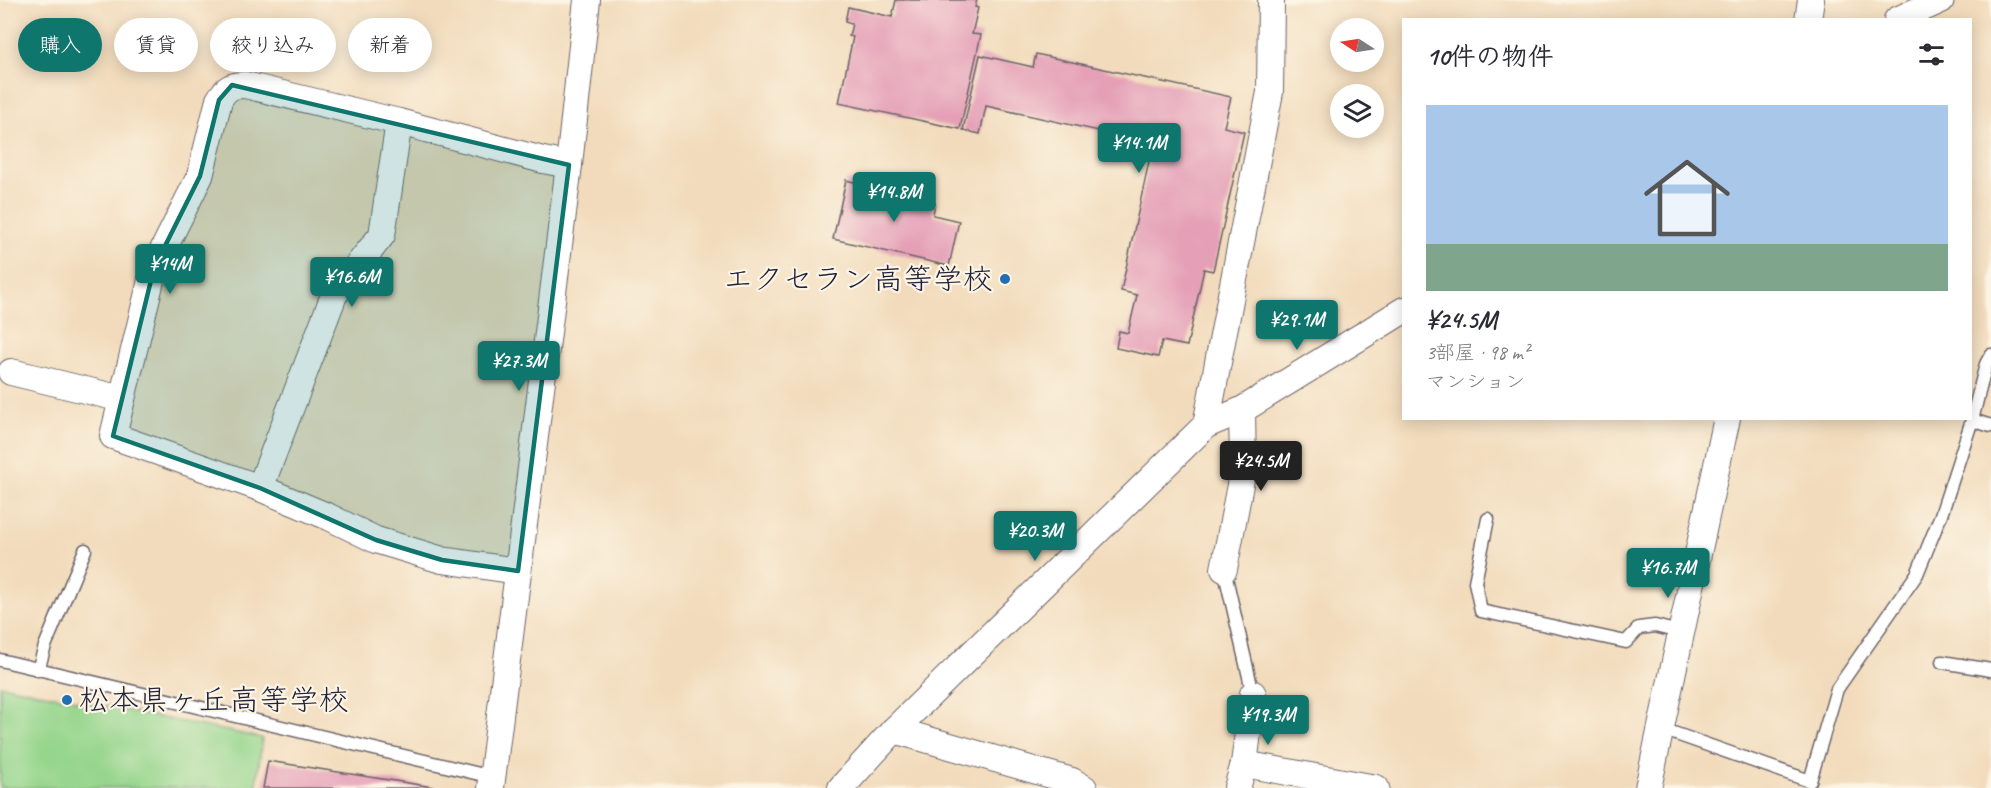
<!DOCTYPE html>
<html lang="ja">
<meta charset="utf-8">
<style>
:root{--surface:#fff;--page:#f2f2f3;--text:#2b2b33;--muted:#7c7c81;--line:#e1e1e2;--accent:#0f766e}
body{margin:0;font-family:Caveat,"Klee One",sans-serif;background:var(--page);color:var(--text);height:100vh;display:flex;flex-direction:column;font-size:22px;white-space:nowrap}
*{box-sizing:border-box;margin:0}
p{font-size:20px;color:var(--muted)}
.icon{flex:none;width:33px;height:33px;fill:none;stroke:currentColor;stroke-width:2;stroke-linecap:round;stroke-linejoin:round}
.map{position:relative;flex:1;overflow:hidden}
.sheet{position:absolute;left:1402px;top:18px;width:570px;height:402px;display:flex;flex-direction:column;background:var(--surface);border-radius:0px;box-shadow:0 3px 15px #0003}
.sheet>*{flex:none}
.top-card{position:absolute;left:18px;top:18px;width:570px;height:54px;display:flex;gap:12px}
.needle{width:39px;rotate:282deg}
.controls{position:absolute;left:1330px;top:18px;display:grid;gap:12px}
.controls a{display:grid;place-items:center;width:54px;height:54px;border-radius:50%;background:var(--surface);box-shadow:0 3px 15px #0003;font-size:30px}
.price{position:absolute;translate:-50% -51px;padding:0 14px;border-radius:6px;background:var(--accent);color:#fff;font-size:20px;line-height:39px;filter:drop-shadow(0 2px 3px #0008)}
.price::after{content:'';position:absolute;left:50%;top:36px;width:18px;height:14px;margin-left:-9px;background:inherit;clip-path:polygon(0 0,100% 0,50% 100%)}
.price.selected{background:#222;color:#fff}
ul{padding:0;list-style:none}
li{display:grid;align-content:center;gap:12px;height:318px;padding:0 24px}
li+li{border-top:2px solid var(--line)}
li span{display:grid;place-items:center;height:186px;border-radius:0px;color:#555}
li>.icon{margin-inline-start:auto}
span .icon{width:108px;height:108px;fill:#fffc;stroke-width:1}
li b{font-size:26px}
h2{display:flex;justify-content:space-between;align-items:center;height:72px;padding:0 24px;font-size:26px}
.chip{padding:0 21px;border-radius:27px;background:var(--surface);box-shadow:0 3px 15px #0003;font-size:21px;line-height:54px}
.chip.selected{background:var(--accent);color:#fff}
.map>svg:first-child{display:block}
.green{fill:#95d58c;stroke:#5c7c64;stroke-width:1.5}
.building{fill:#e5a0b7}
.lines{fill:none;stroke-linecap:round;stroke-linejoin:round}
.service-casing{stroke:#6b6368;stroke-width:15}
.minor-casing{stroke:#6b6368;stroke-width:28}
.service{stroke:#fff;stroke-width:12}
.minor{stroke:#fff;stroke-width:26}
.marked{fill:#0f766e;fill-opacity:0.2;stroke:#0f766e;stroke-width:4.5;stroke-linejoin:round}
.poi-dot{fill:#1f6fb2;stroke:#fcf5e5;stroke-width:2}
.labels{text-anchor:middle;stroke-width:4.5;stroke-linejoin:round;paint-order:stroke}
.poi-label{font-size:30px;fill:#22223b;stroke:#fcf5e5;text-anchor:end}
</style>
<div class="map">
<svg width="1991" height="788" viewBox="0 0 1991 788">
<rect width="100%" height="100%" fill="#fcf5e5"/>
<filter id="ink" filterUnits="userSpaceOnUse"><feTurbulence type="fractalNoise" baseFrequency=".0167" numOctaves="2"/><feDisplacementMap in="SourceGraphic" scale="12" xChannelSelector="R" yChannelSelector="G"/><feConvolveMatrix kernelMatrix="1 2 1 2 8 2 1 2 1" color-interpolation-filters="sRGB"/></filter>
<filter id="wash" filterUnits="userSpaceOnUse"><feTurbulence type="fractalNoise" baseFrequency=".008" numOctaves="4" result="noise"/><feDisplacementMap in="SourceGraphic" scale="24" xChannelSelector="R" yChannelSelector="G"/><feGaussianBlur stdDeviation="1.35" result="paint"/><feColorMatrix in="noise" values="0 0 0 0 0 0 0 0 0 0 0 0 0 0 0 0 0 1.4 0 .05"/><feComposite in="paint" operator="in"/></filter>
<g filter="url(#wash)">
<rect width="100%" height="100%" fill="#f2dbbc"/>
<!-- green -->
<path class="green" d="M0,685l262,53 -6,50h-256z"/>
<g id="blocks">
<!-- building -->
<g class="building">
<path d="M896,0h81l-2,7 3,1 -6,26 9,1 -21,94 -121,-26 14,-66 -4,-1 3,-12 -7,-2 3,-15 44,10z"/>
<path d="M1036,54l195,43 -7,30 20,5 -31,139 -9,-2 -17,77 -25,-5 -4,16 -42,-9 3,-17 9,2 9,-38 -16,-4 32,-148 -167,-37 -6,28 -17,-4 17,-75 53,12z"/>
<path d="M846,180l28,7 2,-6 28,6 -1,8 32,8 -2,12 26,6 -10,45 -116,-27z"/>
<path d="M268,761l165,26v1h-170z"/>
</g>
</g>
</g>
<g filter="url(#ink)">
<use href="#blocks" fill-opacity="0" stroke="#6b6368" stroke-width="1.5"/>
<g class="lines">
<defs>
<g id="service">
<path d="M1972,420l19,6"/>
<path d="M1488,519l-13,63 6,29 145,31 13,-14 16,-2 28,7"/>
<path d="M1224,569l29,125"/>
<path d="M0,660l492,117"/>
<path d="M1942,662l49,8"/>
<path d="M38,670l7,-24 40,-96"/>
<path d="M1662,729l148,52 27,-92 80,-115 24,-59 31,-95 14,-56 5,-9"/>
</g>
<g id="minor">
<path d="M1808,20l3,-20"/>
<path d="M1897,20l44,-20"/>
<path d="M11,372l111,27"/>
<path d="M1206,425l64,-333 1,-92"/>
<path d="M260,488l74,-193 48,-60 17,-113"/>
<path d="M1224,569l19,-100 -1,-59"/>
<path d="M518,571l-76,-11 -66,-20 -47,-23 -69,-29 -147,-52 41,-168 46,-92 19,-76c7,-12 12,-15 26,-15l154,37 144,38 26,5"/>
<path d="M894,730l178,51 12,7"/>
<path d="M1244,764l132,24"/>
<path d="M491,788l78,-623 18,-165"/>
<path d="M841,788l53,-58 312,-305 36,-15 162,-100"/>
<path d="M1237,788l7,-24 9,-70"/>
<path d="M1648,788l79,-370"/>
</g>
</defs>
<!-- service casing -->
<use href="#service" class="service-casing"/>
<!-- minor casing -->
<use href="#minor" class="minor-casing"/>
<!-- service -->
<use href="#service" class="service"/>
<!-- minor -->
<use href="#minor" class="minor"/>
</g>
</g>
<!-- marked area -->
<path class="marked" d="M232,85l337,80 -51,406 -76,-11 -66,-20 -116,-52 -147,-52 41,-168 46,-92 19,-76z"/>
<!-- markers -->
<g class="poi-dot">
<circle cx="1005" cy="279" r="6"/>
<circle cx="67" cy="700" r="6"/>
</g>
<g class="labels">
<!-- poi labels -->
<g class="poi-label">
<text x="993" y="289">エクセラン高等学校</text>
<text x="79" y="710" text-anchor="start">松本県ヶ丘高等学校</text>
</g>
</g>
</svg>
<div class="controls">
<a><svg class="needle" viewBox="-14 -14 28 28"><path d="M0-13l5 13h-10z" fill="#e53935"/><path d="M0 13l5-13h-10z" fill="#7c7c81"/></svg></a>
<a><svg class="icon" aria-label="layers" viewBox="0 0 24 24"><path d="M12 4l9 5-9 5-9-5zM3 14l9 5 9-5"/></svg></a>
</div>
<b class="price" style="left:1139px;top:174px">¥14.1M</b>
<b class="price" style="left:894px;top:223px">¥14.8M</b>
<b class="price" style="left:170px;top:295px">¥14M</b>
<b class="price" style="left:352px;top:308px">¥16.6M</b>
<b class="price" style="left:1297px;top:351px">¥29.1M</b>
<b class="price" style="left:519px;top:392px">¥27.3M</b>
<b class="price selected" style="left:1261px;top:492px">¥24.5M</b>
<b class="price" style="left:1035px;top:562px">¥20.3M</b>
<b class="price" style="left:1668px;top:599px">¥16.7M</b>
<b class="price" style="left:1268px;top:746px">¥19.3M</b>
<div class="top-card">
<a class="chip selected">購入</a>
<a class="chip">賃貸</a>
<a class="chip">絞り込み</a>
<a class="chip">新着</a>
</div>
<section class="sheet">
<h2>10件の物件<svg class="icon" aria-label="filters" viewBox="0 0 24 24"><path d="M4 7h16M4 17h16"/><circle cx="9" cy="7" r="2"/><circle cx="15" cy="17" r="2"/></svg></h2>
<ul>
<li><span style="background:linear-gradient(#a9c7e8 75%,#7fa58c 0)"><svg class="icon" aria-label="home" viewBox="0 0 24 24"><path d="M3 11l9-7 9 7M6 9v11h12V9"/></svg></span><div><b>¥24.5M</b><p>3部屋 · 98 m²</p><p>マンション</p></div></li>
</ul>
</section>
</div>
